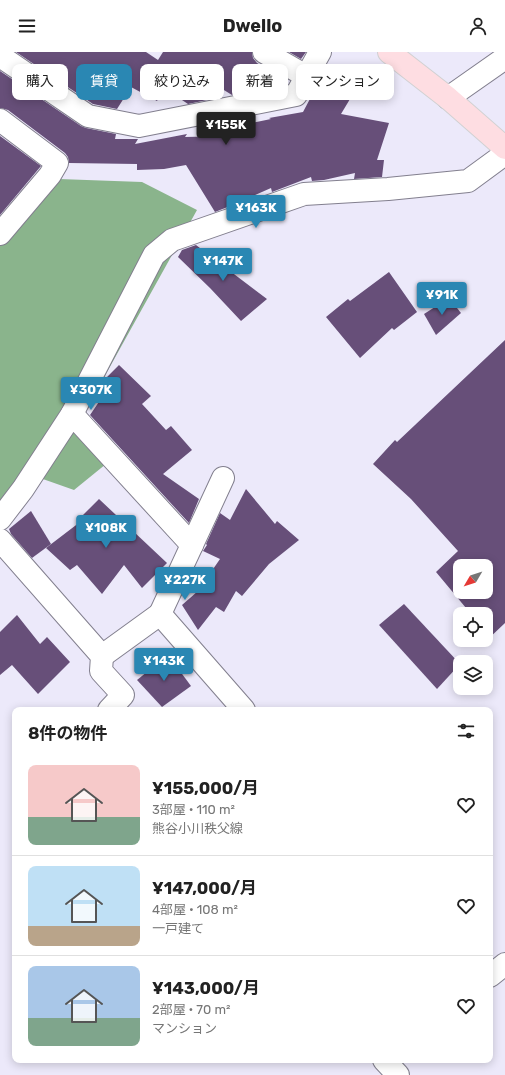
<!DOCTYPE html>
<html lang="ja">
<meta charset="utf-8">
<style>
:root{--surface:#fff;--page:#f6f6f6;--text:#222;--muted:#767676;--line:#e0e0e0;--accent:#2a87b3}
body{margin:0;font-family:Rubik,"Noto Sans JP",sans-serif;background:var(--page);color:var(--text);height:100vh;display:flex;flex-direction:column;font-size:15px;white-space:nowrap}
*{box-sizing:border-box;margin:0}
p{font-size:13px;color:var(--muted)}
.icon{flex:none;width:22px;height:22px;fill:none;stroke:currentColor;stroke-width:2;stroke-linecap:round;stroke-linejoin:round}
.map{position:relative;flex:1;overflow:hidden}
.panel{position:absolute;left:12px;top:655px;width:481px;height:356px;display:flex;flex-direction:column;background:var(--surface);border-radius:8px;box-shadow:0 2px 10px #0003}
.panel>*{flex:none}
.banner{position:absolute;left:12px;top:12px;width:481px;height:36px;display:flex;gap:8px}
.needle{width:26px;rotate:231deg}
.buttons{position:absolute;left:453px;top:507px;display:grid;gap:8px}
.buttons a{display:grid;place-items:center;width:40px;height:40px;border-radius:8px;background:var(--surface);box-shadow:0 2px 10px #0003;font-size:20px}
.price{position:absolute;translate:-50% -34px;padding:0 9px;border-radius:4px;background:var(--accent);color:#fff;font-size:13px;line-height:26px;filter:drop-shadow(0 1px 2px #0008)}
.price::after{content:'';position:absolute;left:50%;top:24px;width:12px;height:9px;margin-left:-6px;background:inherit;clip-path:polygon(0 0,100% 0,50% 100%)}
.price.current{background:#222;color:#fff}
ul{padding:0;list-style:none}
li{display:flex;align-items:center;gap:12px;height:100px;padding:0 16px}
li+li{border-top:1px solid var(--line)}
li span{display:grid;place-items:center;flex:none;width:112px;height:80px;border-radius:8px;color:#555}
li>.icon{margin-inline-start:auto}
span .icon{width:48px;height:48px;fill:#fffc;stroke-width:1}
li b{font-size:17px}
h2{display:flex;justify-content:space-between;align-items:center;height:48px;padding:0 16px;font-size:17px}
.tag{padding:0 14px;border-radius:8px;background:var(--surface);box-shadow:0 2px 10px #0003;font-size:14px;line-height:36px}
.tag.current{background:var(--accent);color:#fff}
header{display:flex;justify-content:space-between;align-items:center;height:52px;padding:0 16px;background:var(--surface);font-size:18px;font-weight:700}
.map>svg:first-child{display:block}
.forest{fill:#8ab48c}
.building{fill:#674f79;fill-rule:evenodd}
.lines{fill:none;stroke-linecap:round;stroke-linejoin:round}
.minor-casing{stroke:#827f8e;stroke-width:24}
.primary-casing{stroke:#d1d1d2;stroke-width:24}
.minor{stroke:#fff;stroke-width:22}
.primary{stroke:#fedde2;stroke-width:22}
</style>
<header><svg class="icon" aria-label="menu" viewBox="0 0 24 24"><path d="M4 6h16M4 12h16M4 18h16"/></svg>Dwello<svg class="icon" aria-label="person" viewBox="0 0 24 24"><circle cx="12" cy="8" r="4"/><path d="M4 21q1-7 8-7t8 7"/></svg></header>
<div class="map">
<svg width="505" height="1023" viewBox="0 0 505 1023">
<rect width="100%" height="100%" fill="#ece9fa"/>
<!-- forest -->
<path class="forest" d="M59,127l83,3 55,28 -120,216 29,38 -32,26 -34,-12 -40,37v-273z"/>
<!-- building -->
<g class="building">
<path d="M16,0h130l12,8 5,-8h89l1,6 4,5 24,13 -12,12 -37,7 -13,-8 -1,2 -3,-2 -8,13 -19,4 -24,-16 -7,13 -26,-14 -14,22 -24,-5z"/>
<path d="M289,0h17l-5,7z"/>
<path d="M0,19l81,55 5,2 30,6 -1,5h23l-3,5 52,-10 -2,3 44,-1 -13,-6 55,-11 -2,-1 34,-6 16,-30 31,17 -9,15 48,9 -12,37h7l-2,17 -28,2 1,-6 -31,7 -12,1 -1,-4 -39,15 -1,-4 -46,20 -10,4 -29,-47 -22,4 -27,1v-6l-68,-1 -1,-6 -3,-4 -57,-43 -8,-2z"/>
<path d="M0,84l41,30 -41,49z"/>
<path d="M196,193l30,23 41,31 -26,22 -31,-33 -32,-31 4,-7z"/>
<path d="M389,220l28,40 -23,18 -2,-2 -32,30 -34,-41 22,-18 2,2z"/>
<path d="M449,246l12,15 -25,22 -12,-21z"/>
<path d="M505,288v283l-19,18v-27h-15l-35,-42 22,-21 -47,-52 -38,-35 22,-24 2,2zM460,514h26v26h-26z"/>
<path d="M119,313l32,31 -9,8 24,26 5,-4 21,24 -29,24 36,25 -10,24 -99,-108 15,-22 -5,-5 4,-8z"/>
<path d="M246,437l29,35 2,-3 22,19 -30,24 -27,32 -6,-5 -12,21 -8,-5 -18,23 -16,-25 16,-14 22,-32 -17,-8 4,-6 -1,-1 14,-31 10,7z"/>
<path d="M99,447l68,64 -25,25 -18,-23 -22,29 -25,-29 -7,5 -24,-22 38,-29 -2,-3z"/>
<path d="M31,459l20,33 -19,14 -21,-24 -2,-5z"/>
<path d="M404,552l56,60 -23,25 -58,-64z"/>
<path d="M17,563l23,29 7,-7 23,25 -32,32 -26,-29 -12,10v-43z"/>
<path d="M168,603l23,31 -29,21 -25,-27z"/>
</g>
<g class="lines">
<defs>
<g id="minor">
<path d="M264,0l42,24"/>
<path d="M0,4l88,60 51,10 157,-31 24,-43"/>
<path d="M448,46l57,-40"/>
<path d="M0,68l57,43 -7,12 -50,59"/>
<path d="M72,362l82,-159 18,-15 132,-46 84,-5 80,-8 37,-27"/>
<path d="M223,426l-63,136 84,96"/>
<path d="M0,467l23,-30 49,-75 120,131"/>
<path d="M0,488l102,116 -1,15 22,24 -14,15"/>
<path d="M102,604l58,-42"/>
<path d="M490,924l15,-12"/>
<path d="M384,1008l14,15"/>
</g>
<path id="primary" d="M389,0l59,46 57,50"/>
</defs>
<!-- minor casing -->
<use href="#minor" class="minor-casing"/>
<!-- primary casing -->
<use href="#primary" class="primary-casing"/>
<!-- minor -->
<use href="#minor" class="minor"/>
<!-- primary -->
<use href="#primary" class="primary"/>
</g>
</svg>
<div class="buttons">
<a><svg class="needle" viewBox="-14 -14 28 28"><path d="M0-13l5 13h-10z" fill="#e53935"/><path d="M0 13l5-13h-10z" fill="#767676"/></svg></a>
<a><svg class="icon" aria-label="locate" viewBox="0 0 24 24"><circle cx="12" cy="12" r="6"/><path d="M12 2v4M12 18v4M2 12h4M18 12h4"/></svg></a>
<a><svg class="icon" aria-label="layers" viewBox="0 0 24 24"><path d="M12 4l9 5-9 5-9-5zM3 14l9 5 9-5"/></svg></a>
</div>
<b class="price current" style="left:226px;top:94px">¥155K</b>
<b class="price" style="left:256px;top:177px">¥163K</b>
<b class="price" style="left:223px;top:230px">¥147K</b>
<b class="price" style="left:442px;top:264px">¥91K</b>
<b class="price" style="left:91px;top:359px">¥307K</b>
<b class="price" style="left:106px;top:497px">¥108K</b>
<b class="price" style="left:185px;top:549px">¥227K</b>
<b class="price" style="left:164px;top:630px">¥143K</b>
<div class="banner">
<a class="tag">購入</a>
<a class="tag current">賃貸</a>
<a class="tag">絞り込み</a>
<a class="tag">新着</a>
<a class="tag">マンション</a>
</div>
<section class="panel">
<h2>8件の物件<svg class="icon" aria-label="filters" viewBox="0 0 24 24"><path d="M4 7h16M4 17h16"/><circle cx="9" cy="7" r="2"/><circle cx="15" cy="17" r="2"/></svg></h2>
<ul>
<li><span style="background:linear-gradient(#f6c9c9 65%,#7fa58c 0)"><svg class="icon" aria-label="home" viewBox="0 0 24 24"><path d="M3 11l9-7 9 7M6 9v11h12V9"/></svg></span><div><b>¥155,000/月</b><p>3部屋 · 110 m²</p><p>熊谷小川秩父線</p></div><svg class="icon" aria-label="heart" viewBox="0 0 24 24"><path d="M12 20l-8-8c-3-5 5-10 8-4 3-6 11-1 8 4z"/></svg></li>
<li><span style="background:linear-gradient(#bfe0f5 75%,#b9a48a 0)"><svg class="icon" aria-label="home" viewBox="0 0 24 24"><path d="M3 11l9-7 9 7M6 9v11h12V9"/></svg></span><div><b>¥147,000/月</b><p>4部屋 · 108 m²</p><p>一戸建て</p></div><svg class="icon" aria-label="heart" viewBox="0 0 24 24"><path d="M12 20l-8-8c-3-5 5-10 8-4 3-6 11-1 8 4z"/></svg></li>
<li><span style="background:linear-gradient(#a9c7e8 65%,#7fa58c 0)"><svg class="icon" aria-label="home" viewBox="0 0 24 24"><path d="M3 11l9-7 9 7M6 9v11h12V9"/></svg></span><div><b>¥143,000/月</b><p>2部屋 · 70 m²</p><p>マンション</p></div><svg class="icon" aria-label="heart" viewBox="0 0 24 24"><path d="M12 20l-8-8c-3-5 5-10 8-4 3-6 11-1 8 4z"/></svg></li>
</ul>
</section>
</div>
